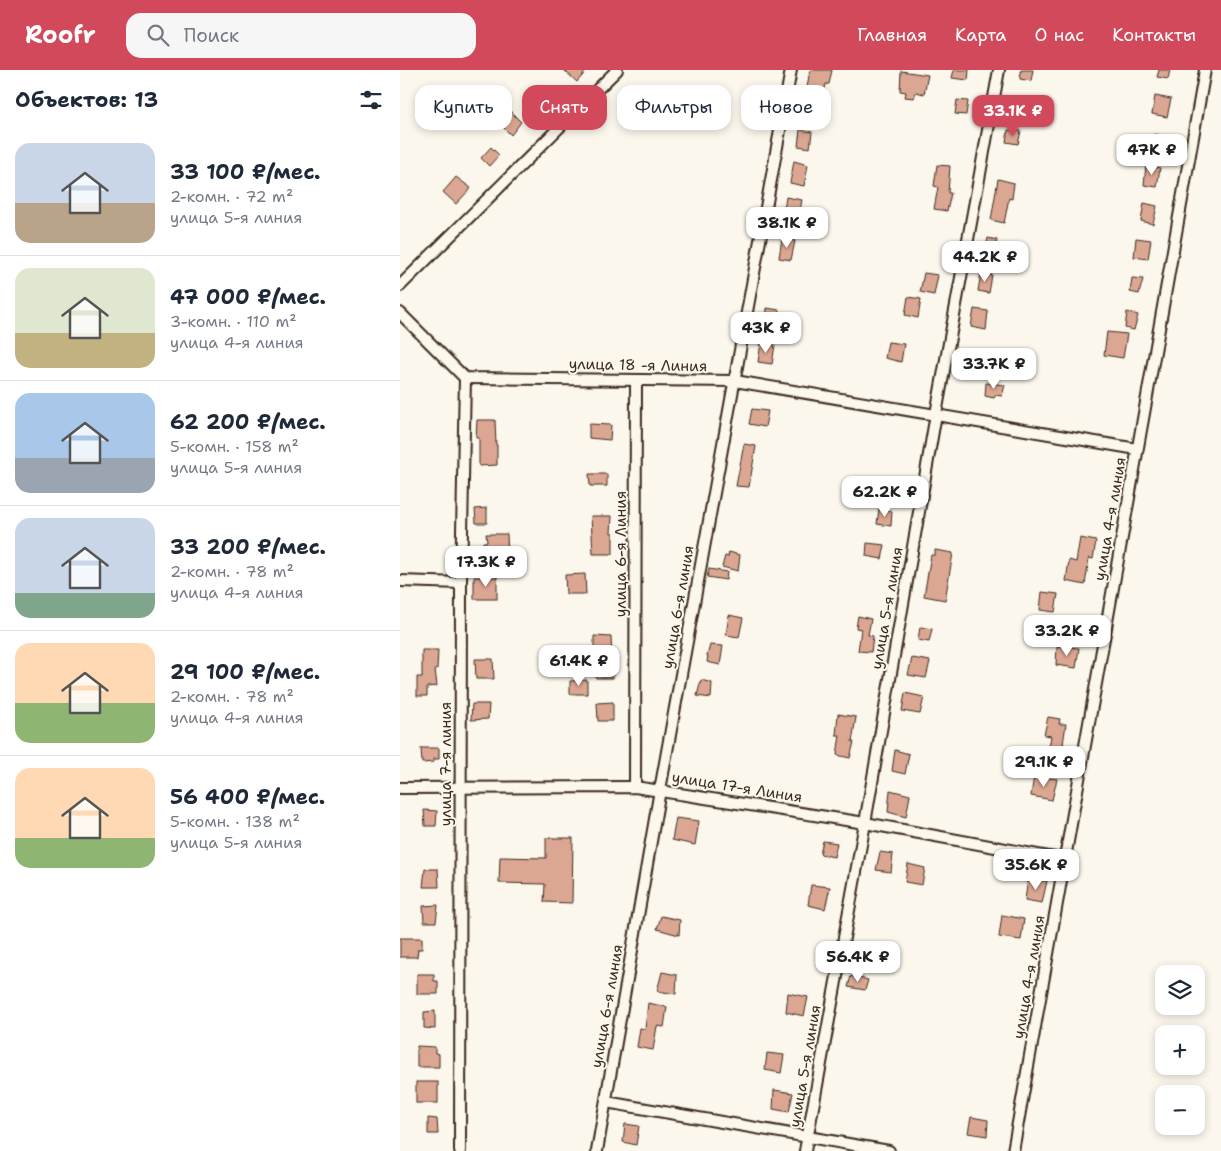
<!DOCTYPE html>
<html lang="ru">
<meta charset="utf-8">
<style>
:root{--surface:#fff;--page:#f6f6f7;--text:#1f2937;--muted:#747a83;--line:#e0e1e3;--accent:#d1495b}
body{margin:0;font-family:"Shantell Sans",sans-serif;background:var(--page);color:var(--text);height:100vh;display:flex;flex-direction:column;font-size:19px;white-space:nowrap}
*{box-sizing:border-box;margin:0}
p{font-size:16px;color:var(--muted)}
.icon{flex:none;width:28px;height:28px;fill:none;stroke:currentColor;stroke-width:2;stroke-linecap:round;stroke-linejoin:round}
.map{position:relative;flex:1;overflow:hidden}
.side{display:flex;flex-direction:column;background:var(--surface);width:400px}
.side>*{flex:none}
.hud{position:absolute;left:15px;top:15px;width:475px;height:45px;display:flex;gap:10px}
.buttons{position:absolute;left:755px;top:895px;display:grid;gap:10px}
.buttons a{display:grid;place-items:center;width:50px;height:50px;border-radius:10px;background:var(--surface);box-shadow:0 2px 8px #0003;font-size:25px}
.price{position:absolute;translate:-50% -42px;padding:0 11px;border-radius:10px;background:#fff;color:#222;font-size:16px;line-height:32px;filter:drop-shadow(0 1px 2px #0008)}
.price::after{content:'';position:absolute;left:50%;top:30px;width:15px;height:11px;margin-left:-8px;background:inherit;clip-path:polygon(0 0,100% 0,50% 100%)}
.price.selected{background:var(--accent);color:#fff}
ul{padding:0;list-style:none}
li{display:flex;align-items:center;gap:15px;height:125px;padding:0 15px}
li+li{border-top:1px solid var(--line)}
li span{display:grid;place-items:center;flex:none;width:140px;height:100px;border-radius:15px;color:#555}
li>.icon{margin-inline-start:auto}
span .icon{width:60px;height:60px;fill:#fffc;stroke-width:1}
li b{font-size:21px}
h2{display:flex;justify-content:space-between;align-items:center;height:60px;padding:0 15px;font-size:21px}
.tag{padding:0 18px;border-radius:15px;background:var(--surface);box-shadow:0 2px 8px #0003;font-size:18px;line-height:45px}
.tag.selected{background:var(--accent);color:#fff}
header{display:flex;align-items:center;gap:30px;box-sizing:border-box;height:70px;padding:0 25px;background:var(--accent);color:#fff}
header strong{font-size:24px}
nav{display:flex;gap:28px;margin-inline-start:auto;font-size:18px}
.search{width:350px;height:45px;background:var(--page);display:flex;align-items:center;gap:12px;box-sizing:border-box;padding:0 18px;border-radius:15px;color:var(--muted);font-size:19px}
main{display:flex;flex:1;min-height:0}
.map>svg:first-child{display:block}
.building{fill:#dca792;stroke:#3b2a1e}
.lines{fill:none;stroke-linecap:round;stroke-linejoin:round}
.minor-casing{stroke:#3b2a1e;stroke-width:14}
.minor{stroke:#fbf7ec;stroke-width:10}
.labels{text-anchor:middle;stroke-width:4;stroke-linejoin:round;paint-order:stroke}
.street-label{font-size:15px;fill:#3b2a1e;stroke:#fbf7ec}
</style>
<header>
<strong>Roofr</strong>
<div class="search"><svg class="icon" aria-label="search" viewBox="0 0 24 24"><circle cx="10" cy="10" r="6"/><path d="M15 15l6 6"/></svg>Поиск</div>
<nav><a>Главная</a><a>Карта</a><a>О нас</a><a>Контакты</a></nav>
</header>
<main>
<section class="side">
<h2>Объектов: 13<svg class="icon" aria-label="filters" viewBox="0 0 24 24"><path d="M4 7h16M4 17h16"/><circle cx="9" cy="7" r="2"/><circle cx="15" cy="17" r="2"/></svg></h2>
<ul>
<li><span style="background:linear-gradient(#c9d6e8 60%,#b9a48a 0)"><svg class="icon" aria-label="home" viewBox="0 0 24 24"><path d="M3 11l9-7 9 7M6 9v11h12V9"/></svg></span><div><b>33 100 ₽/мес.</b><p>2-комн. · 72 m²</p><p>улица 5-я линия</p></div></li>
<li><span style="background:linear-gradient(#dfe7d0 65%,#c2b280 0)"><svg class="icon" aria-label="home" viewBox="0 0 24 24"><path d="M3 11l9-7 9 7M6 9v11h12V9"/></svg></span><div><b>47 000 ₽/мес.</b><p>3-комн. · 110 m²</p><p>улица 4-я линия</p></div></li>
<li><span style="background:linear-gradient(#a9c7e8 65%,#9aa5b1 0)"><svg class="icon" aria-label="home" viewBox="0 0 24 24"><path d="M3 11l9-7 9 7M6 9v11h12V9"/></svg></span><div><b>62 200 ₽/мес.</b><p>5-комн. · 158 m²</p><p>улица 5-я линия</p></div></li>
<li><span style="background:linear-gradient(#c9d6e8 75%,#7fa58c 0)"><svg class="icon" aria-label="home" viewBox="0 0 24 24"><path d="M3 11l9-7 9 7M6 9v11h12V9"/></svg></span><div><b>33 200 ₽/мес.</b><p>2-комн. · 78 m²</p><p>улица 4-я линия</p></div></li>
<li><span style="background:linear-gradient(#ffd9b3 60%,#8fb573 0)"><svg class="icon" aria-label="home" viewBox="0 0 24 24"><path d="M3 11l9-7 9 7M6 9v11h12V9"/></svg></span><div><b>29 100 ₽/мес.</b><p>2-комн. · 78 m²</p><p>улица 4-я линия</p></div></li>
<li><span style="background:linear-gradient(#ffd9b3 70%,#8fb573 0)"><svg class="icon" aria-label="home" viewBox="0 0 24 24"><path d="M3 11l9-7 9 7M6 9v11h12V9"/></svg></span><div><b>56 400 ₽/мес.</b><p>5-комн. · 138 m²</p><p>улица 5-я линия</p></div></li>
</ul>
</section>
<div class="map">
<svg width="821" height="1081" viewBox="0 0 821 1081">
<rect width="100%" height="100%" fill="#fbf7ec"/>
<filter id="ink" filterUnits="userSpaceOnUse"><feTurbulence type="fractalNoise" baseFrequency=".02" numOctaves="2"/><feDisplacementMap in="SourceGraphic" scale="10" xChannelSelector="R" yChannelSelector="G"/><feConvolveMatrix kernelMatrix="1 2 1 2 8 2 1 2 1" color-interpolation-filters="sRGB"/></filter>
<g filter="url(#ink)">
<!-- building -->
<g class="building">
<path d="M164,0h23l-10,12z"/>
<path d="M410,0h22l-3,14h-3l-7,30 -17,-4 2,-17h2z"/>
<path d="M554,0h15l-1,10 -16,-2z"/>
<path d="M621,0h12l-2,11 -11,-2z"/>
<path d="M759,0h11l-2,9 -11,-2z"/>
<path d="M501,1l27,4 -4,19 -8,-2 -2,6 -9,-1 1,-5 -6,-1z"/>
<path d="M144,26l11,10 -3,3 2,2 -6,6 -3,-2 -4,4 -10,-11z"/>
<path d="M755,26l16,3 -4,18 -15,-3z"/>
<path d="M557,30l11,1 -2,14 -11,-1z"/>
<path d="M110,41l11,11 -10,13 -12,-12z"/>
<path d="M400,60l12,2 -2,16 -12,-2z"/>
<path d="M608,60l13,1 -3,13 -12,-2z"/>
<path d="M754,64l10,2 -2,15 -10,-2z"/>
<path d="M91,77l8,8 -10,11 -8,-8z"/>
<path d="M394,91l14,4 -4,21 -14,-3z"/>
<path d="M537,95l13,1 -2,27h3l-4,18 -13,-2 4,-22 -4,-1z"/>
<path d="M746,95l14,3 -3,19 -13,-2z"/>
<path d="M56,107l15,11 -15,16 -13,-12z"/>
<path d="M598,109l16,4 -2,16 -3,-1 -5,25 -13,-3z"/>
<path d="M386,127l16,3 -4,20 -15,-3z"/>
<path d="M744,133l13,3 -4,18 -12,-3z"/>
<path d="M382,168l13,3 -4,19 -12,-2z"/>
<path d="M588,168l9,2 -4,15 -8,-2z"/>
<path d="M736,168l15,2 -3,19 -14,-2z"/>
<path d="M524,203l14,2 -4,20 -14,-3z"/>
<path d="M581,203l11,2 -3,18 -11,-2z"/>
<path d="M732,208l11,1 -4,15 -9,-2z"/>
<path d="M508,227l13,2 -3,19 -13,-3z"/>
<path d="M367,238l12,2 -2,18 -11,-2z"/>
<path d="M574,239l14,2 -2,19 -15,-3z"/>
<path d="M727,242l11,3 -4,15 -9,-2z"/>
<path d="M707,262l20,2 -4,24 -19,-3z"/>
<path d="M488,272l16,2 -3,18 -16,-4z"/>
<path d="M361,273l14,2 -3,19 -14,-2z"/>
<path d="M586,313l19,2 -3,11 -7,-1 -1,3 -9,-2z"/>
<path d="M352,339l16,2 -3,16 -16,-3z"/>
<path d="M77,350h18l1,25h1v20l-18,1v-28h-3z"/>
<path d="M189,354l22,1 -1,15 -21,-2z"/>
<path d="M344,374l12,2 -7,41 -13,-1z"/>
<path d="M189,404h18v12h-17z"/>
<path d="M87,438v15h-11l-1,-14z"/>
<path d="M479,439l13,2 -1,15 -14,-2z"/>
<path d="M191,446h21l-1,17h2v21h-20z"/>
<path d="M86,464h21l1,23 -21,1 1,-9 -4,1 -1,-8h4z"/>
<path d="M680,468l16,3 -3,18 -4,-1 -4,27 -19,-4 3,-21 7,2z"/>
<path d="M467,473l18,2 -3,14 -16,-3z"/>
<path d="M535,480l18,3 -8,47 -21,-4 7,-41h4z"/>
<path d="M329,482l11,3 -2,16 -16,-4 3,-11 3,1z"/>
<path d="M309,499l18,3 -1,8 -19,-3z"/>
<path d="M185,504l1,20h-20l-1,-19z"/>
<rect x="74" y="507" width="23" height="22"/>
<path d="M642,522l16,2 -3,18 -15,-2z"/>
<path d="M329,545l14,3 -4,19 -13,-2z"/>
<path d="M458,546l13,3 -3,16 5,1 -2,16 -13,-1 3,-22 -5,-1z"/>
<path d="M520,557l12,2 -3,13 -11,-2z"/>
<path d="M194,566l17,1 1,23 1,-1v19h-17v-26h-2z"/>
<path d="M310,575l13,1 -3,19 -13,-3 1,-6h-1z"/>
<path d="M657,576l22,2 -3,20 -20,-3z"/>
<path d="M22,580h16l-1,19h-2l2,17 -10,1v9h-10v-19h5z"/>
<path d="M512,588l18,3 -4,17 -18,-3z"/>
<path d="M75,589h18l1,20h-18z"/>
<path d="M187,610v14h-17v-13z"/>
<path d="M301,610l11,3 -1,15 -14,-2z"/>
<path d="M505,623l19,4 -4,17 -18,-3z"/>
<path d="M213,632v19h-15l-1,-18z"/>
<path d="M72,634h17l-1,15 -17,1z"/>
<path d="M438,644l18,3 -4,25h2l-4,16 -13,-3 3,-20h-4z"/>
<path d="M648,647l12,2 -1,5h7l-3,20h1l-5,19 -12,-2 4,-25 -7,-1z"/>
<path d="M21,678h18v11h-5v3l-12,1z"/>
<path d="M495,680l14,4 -4,20 -13,-3z"/>
<path d="M634,706l23,3 -5,21 -21,-4z"/>
<path d="M490,720l20,5 -4,22 -18,-5z"/>
<path d="M24,740l13,1 -1,15h-11z"/>
<path d="M276,748l23,3 -4,24 -23,-5z"/>
<path d="M146,768h27l-1,65 -28,-1 1,-18 -46,-1 1,-26 46,1z"/>
<path d="M423,771l14,2 -3,14 -14,-3z"/>
<path d="M480,782l13,2 -2,18 -15,-2z"/>
<path d="M508,794l17,4 -3,17 -17,-3z"/>
<path d="M25,799h13l1,18h-16z"/>
<path d="M628,809l19,2 -5,22 -17,-3z"/>
<path d="M411,815l19,2 -5,22 -17,-4z"/>
<path d="M38,835l-2,17h-12l-1,-16z"/>
<path d="M602,845l22,4 -3,21 -22,-3z"/>
<path d="M261,846l19,4 -1,15 -22,-6z"/>
<path d="M0,868h22v11h-4l-1,8h-17z"/>
<path d="M262,902l15,3 -1,19 -19,-3z"/>
<path d="M17,904h17v7h4v13h-21z"/>
<path d="M451,906l17,4 -3,10 -17,-3z"/>
<path d="M388,923l20,4 -4,19 -18,-4z"/>
<path d="M248,933l19,4 -3,20 -7,-1 -4,24 -16,-3 3,-19 5,1z"/>
<path d="M35,941v18l-11,-1v-16z"/>
<path d="M17,976l18,1v6l4,1v13h-22z"/>
<path d="M367,983l17,2 -3,18 -16,-3z"/>
<rect x="16" y="1012" width="22" height="21"/>
<path d="M374,1020l19,3 -4,19 -16,-3z"/>
<path d="M571,1047l17,3 -1,16 -19,-3z"/>
<path d="M28,1048l9,1 1,15h-10z"/>
<path d="M225,1054l14,2 -3,19 -13,-3z"/>
</g>
<g class="lines">
<defs>
<g id="minor">
<path d="M0,216l217,-216"/>
<path d="M0,243l65,65 270,3 402,68"/>
<path d="M0,511l61,2"/>
<path d="M235,717l1,-406"/>
<path d="M0,718l235,-1 230,36 200,37"/>
<path d="M206,1032l283,49"/>
<path d="M60,1081l1,-568 4,-205"/>
<path d="M197,1081l63,-361 131,-720"/>
<path d="M405,1081l60,-328 71,-409 63,-344"/>
<path d="M613,1081l192,-1081"/>
</g>
</defs>
<!-- minor casing -->
<use href="#minor" class="minor-casing"/>
<!-- minor -->
<use href="#minor" class="minor"/>
</g>
</g>
<g class="labels">
<!-- street labels -->
<g class="street-label">
<text transform="translate(238 295) rotate(1)" y="5">улица 18 -я Линия</text>
<text transform="translate(710 449) rotate(-80)" y="5">улица 4-я линия</text>
<text transform="translate(221 484) rotate(-90)" y="5">улица 6-я Линия</text>
<text transform="translate(278 537) rotate(-80)" y="5">улица 6-я линия</text>
<text transform="translate(487 538) rotate(-80)" y="5">улица 5-я линия</text>
<text transform="translate(46 694) rotate(-90)" y="5">улица 7-я линия</text>
<text transform="translate(337 717) rotate(9)" y="5">улица 17-я Линия</text>
<text transform="translate(629 907) rotate(-80)" y="5">улица 4-я линия</text>
<text transform="translate(207 936) rotate(-80)" y="5">улица 6-я линия</text>
<text transform="translate(405 996) rotate(-80)" y="5">улица 5-я линия</text>
</g>
</g>
</svg>
<div class="buttons">
<a><svg class="icon" aria-label="layers" viewBox="0 0 24 24"><path d="M12 4l9 5-9 5-9-5zM3 14l9 5 9-5"/></svg></a>
<a>+</a>
<a>−</a>
</div>
<b class="price selected" style="left:613px;top:67px">33.1K ₽</b>
<b class="price" style="left:752px;top:106px">47K ₽</b>
<b class="price" style="left:387px;top:179px">38.1K ₽</b>
<b class="price" style="left:585px;top:213px">44.2K ₽</b>
<b class="price" style="left:366px;top:284px">43K ₽</b>
<b class="price" style="left:594px;top:320px">33.7K ₽</b>
<b class="price" style="left:485px;top:448px">62.2K ₽</b>
<b class="price" style="left:86px;top:518px">17.3K ₽</b>
<b class="price" style="left:667px;top:587px">33.2K ₽</b>
<b class="price" style="left:179px;top:617px">61.4K ₽</b>
<b class="price" style="left:644px;top:718px">29.1K ₽</b>
<b class="price" style="left:636px;top:821px">35.6K ₽</b>
<b class="price" style="left:458px;top:913px">56.4K ₽</b>
<div class="hud">
<a class="tag">Купить</a>
<a class="tag selected">Снять</a>
<a class="tag">Фильтры</a>
<a class="tag">Новое</a>
</div>
</div>
</main>
